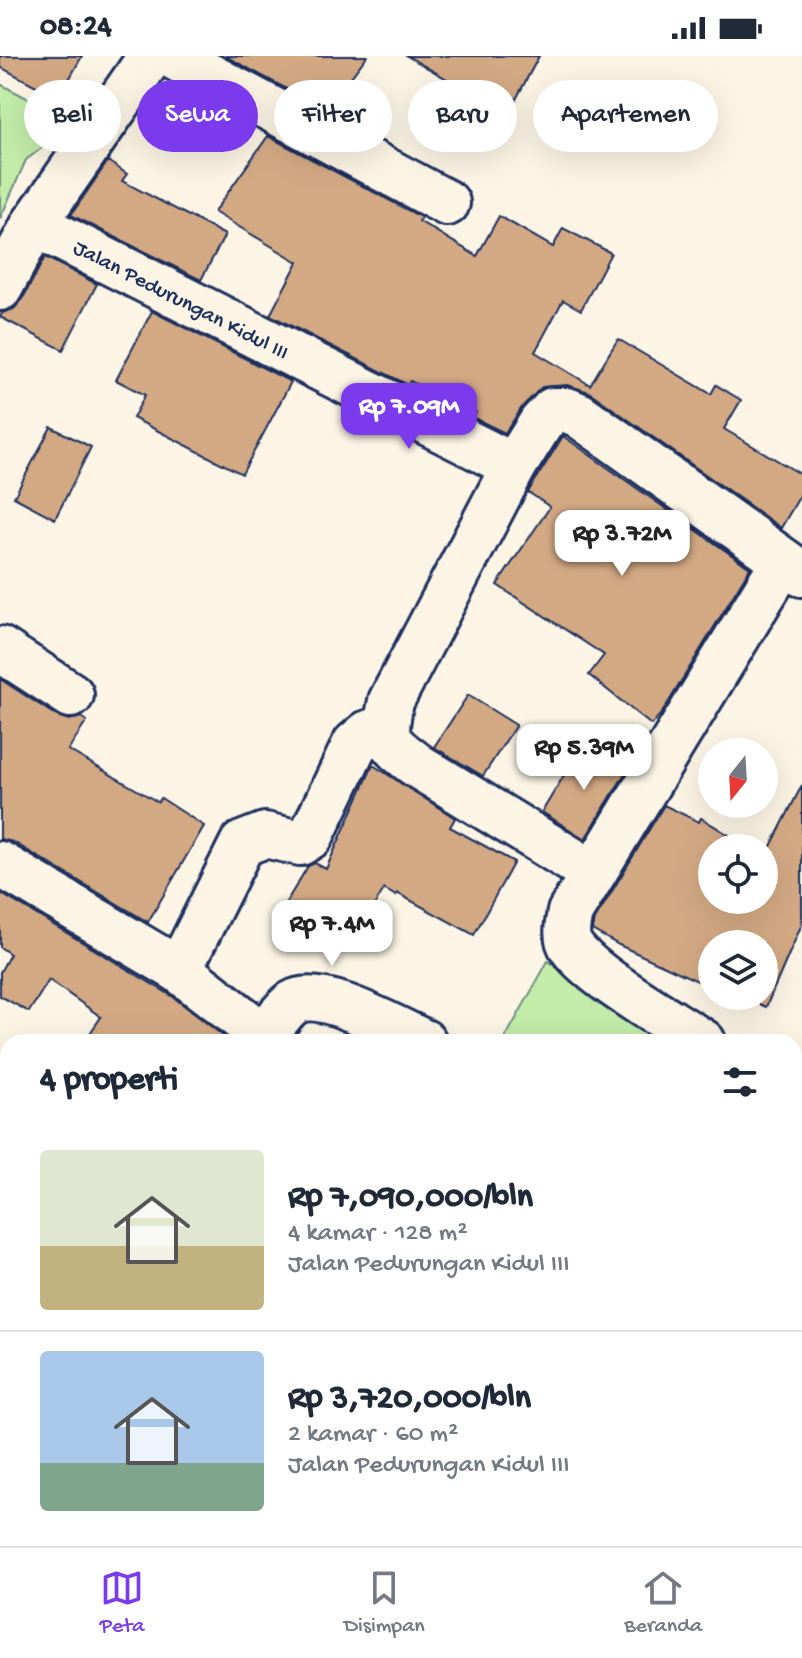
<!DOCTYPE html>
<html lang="id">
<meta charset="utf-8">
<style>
:root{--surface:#fff;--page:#f6f6f7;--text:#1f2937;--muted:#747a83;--line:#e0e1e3;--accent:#7c3aed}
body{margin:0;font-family:"Gochi Hand",sans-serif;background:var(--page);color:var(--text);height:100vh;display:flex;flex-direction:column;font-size:30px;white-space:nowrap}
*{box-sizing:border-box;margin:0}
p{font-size:26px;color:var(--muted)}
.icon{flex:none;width:44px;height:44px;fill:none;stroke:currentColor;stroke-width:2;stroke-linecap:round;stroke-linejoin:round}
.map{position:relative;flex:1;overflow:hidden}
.details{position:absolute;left:0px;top:978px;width:802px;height:512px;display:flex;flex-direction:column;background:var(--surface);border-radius:24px 24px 0 0;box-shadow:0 8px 32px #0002}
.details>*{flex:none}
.banner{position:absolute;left:24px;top:24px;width:754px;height:72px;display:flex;gap:16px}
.needle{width:52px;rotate:198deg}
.fabs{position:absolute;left:698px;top:682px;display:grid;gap:16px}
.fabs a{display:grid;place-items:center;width:80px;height:80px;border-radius:50%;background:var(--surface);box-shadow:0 8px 32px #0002;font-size:40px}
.price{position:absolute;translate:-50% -68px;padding:0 18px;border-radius:16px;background:#fff;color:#222;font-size:26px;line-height:52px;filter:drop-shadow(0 2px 4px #0008)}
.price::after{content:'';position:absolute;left:50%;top:48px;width:24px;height:18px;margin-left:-12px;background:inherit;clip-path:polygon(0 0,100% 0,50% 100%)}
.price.current{background:var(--accent);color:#fff}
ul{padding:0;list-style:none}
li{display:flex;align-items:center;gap:24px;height:200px;padding:0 40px}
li+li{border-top:2px solid var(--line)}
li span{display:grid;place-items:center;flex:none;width:224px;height:160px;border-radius:8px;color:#555}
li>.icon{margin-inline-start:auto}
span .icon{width:96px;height:96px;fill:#fffc;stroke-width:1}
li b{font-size:34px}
h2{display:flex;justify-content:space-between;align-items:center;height:96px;padding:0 40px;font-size:34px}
.chip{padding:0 28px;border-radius:36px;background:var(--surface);box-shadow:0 8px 32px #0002;font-size:28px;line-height:72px}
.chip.current{background:var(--accent);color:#fff}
.status{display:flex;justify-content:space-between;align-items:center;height:56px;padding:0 40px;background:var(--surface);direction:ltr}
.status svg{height:22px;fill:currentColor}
.dock{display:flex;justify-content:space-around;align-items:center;height:112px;border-top:2px solid var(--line);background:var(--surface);font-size:22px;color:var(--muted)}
.dock a{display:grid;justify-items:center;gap:4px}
.dock .current{color:var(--accent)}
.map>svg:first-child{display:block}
.green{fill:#c2eca8;stroke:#6e8e83;stroke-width:2}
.building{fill:#d3a984;stroke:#1b2f5e;stroke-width:2}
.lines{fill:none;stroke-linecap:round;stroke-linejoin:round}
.minor-casing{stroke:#1b2f5e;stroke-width:50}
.minor{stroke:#fcf5e5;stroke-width:44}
.labels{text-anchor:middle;stroke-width:8;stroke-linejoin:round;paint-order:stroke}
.street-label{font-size:22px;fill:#1b2f5e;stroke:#fcf5e5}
</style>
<div class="status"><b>08:24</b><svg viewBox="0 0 49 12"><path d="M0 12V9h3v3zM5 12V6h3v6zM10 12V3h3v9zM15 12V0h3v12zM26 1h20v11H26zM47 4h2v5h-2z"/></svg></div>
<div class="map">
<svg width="802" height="1490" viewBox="0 0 802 1490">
<rect width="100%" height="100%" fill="#fcf5e5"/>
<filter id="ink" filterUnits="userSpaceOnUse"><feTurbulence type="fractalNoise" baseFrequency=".0125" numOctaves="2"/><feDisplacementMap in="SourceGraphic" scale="16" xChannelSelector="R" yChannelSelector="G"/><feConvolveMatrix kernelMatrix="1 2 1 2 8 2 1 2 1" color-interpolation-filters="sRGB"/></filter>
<g filter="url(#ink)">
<!-- green -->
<g class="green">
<path d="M0,28l75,39 -49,37 -26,59z"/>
<path d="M548,905l126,69 -6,12h-165z"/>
</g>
<!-- building -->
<g class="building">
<path d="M0,0h82l-23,42 -59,-31z"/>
<path d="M225,0h142l-41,54z"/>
<path d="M407,0h132l-31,58z"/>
<path d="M268,80l153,81 -2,4 58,35 22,-40 54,31 10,-19 48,25 -30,57 -18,-10 -28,52 55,33 28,-46 93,55 5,-9 25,15 -17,29 78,46v17l-21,36 -192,-136 -22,-7 -25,2 -19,19 -18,27 -31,-15 2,-6 -66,-31 -2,4 -138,-70 28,-53 -84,-50z"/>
<path d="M108,105l19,13 -5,7 103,54 -24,45 -130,-65z"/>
<path d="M45,201l52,27 -34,66 -63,-33 2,-4 12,-4 8,-9z"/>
<path d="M152,255l139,71 -49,92 -109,-56 12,-23 -29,-15z"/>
<path d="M51,371l40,20 -36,72 -41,-22z"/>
<path d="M563,380l187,132 -88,145 -11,12 -62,-50 15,-20 -107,-70 53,-78 -22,-15z"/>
<path d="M0,623l57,37 12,4 13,-3 5,4 -19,29 90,52 3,-4 43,28 -56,96 -135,-80 -13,-3z"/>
<path d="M468,639l48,30 -33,51 -49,-29z"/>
<path d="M582,689l44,27 -41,67 -43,-27z"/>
<path d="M373,709l82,53 -5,9 64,35 -40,73 -77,-42 -1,3 -12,-7 -35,59 -67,-39 26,-43 7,-3 11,6z"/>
<path d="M802,729v139l-36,83 -26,-11h24v-52h-52v40l-5,-2 -1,3 -87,-40 -27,-15 2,-9 70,-116 35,17 2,-4 49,30h-38v52h52v-52l5,2z"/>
<path d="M0,837l172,103 59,46h-147l17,-25 -52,-37 -20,32 -29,-16v-24l10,-18 -10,-7z"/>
</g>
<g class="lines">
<defs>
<g id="minor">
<path d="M172,0l275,147"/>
<path d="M34,168l480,242 27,-43 12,-13h14l12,5 223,159"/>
<path d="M0,232l34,-64 117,-168"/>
<path d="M514,410l-123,235c-8,40 -5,41 27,65l175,107"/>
<path d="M0,593l71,46"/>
<path d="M0,808l179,106 85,66"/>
<path d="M179,914l63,-126 23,-9 35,8 11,-7 44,-92 13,-11 17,-4"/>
<path d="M261,986c6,-9 23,-34 32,-39 28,-17 103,27 131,39"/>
<path d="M703,986c-34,-22 -109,-64 -131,-94 -8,-10 -4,-25 -2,-36l213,-350"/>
<path d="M794,1046l8,5"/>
<path d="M0,1090l8,5"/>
<path d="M0,1366l8,5"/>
<path d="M193,1482l14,8"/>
<path d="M398,1490l5,-8"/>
<path d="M797,1490l5,-11"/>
</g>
</defs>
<!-- minor casing -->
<use href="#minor" class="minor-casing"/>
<!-- minor -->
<use href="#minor" class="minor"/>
</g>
</g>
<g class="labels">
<!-- street labels -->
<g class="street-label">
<text transform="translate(182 242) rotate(27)" y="8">Jalan Pedurungan Kidul III</text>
</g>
</g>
</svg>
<div class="fabs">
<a><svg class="needle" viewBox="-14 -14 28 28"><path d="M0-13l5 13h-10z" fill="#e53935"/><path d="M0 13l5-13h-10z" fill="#747a83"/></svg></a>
<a><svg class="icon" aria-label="locate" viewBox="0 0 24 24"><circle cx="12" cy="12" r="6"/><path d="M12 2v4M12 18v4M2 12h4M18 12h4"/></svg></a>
<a><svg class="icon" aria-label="layers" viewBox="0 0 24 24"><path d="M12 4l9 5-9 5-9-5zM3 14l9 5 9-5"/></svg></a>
</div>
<b class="price current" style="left:409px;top:395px">Rp 7.09M</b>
<b class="price" style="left:622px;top:522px">Rp 3.72M</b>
<b class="price" style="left:584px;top:736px">Rp 5.39M</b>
<b class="price" style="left:332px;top:912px">Rp 7.4M</b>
<div class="banner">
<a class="chip">Beli</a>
<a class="chip current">Sewa</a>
<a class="chip">Filter</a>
<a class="chip">Baru</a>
<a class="chip">Apartemen</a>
</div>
<section class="details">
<h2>4 properti<svg class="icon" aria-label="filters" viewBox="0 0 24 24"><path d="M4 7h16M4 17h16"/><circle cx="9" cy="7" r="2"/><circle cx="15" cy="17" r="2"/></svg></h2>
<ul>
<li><span style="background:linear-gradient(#dfe7d0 60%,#c2b280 0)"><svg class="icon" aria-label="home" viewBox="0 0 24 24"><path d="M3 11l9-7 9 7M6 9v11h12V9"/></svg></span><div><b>Rp 7,090,000/bln</b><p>4 kamar · 128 m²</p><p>Jalan Pedurungan Kidul III</p></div></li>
<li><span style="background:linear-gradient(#a9c7e8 70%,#7fa58c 0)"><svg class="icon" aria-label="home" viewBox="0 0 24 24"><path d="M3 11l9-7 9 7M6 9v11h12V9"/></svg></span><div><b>Rp 3,720,000/bln</b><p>2 kamar · 60 m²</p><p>Jalan Pedurungan Kidul III</p></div></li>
</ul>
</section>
</div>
<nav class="dock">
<a class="current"><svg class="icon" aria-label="map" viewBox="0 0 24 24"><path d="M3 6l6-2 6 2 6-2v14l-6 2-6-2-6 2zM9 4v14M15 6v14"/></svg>Peta</a>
<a><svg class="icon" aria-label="saved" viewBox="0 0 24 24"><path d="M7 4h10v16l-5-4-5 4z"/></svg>Disimpan</a>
<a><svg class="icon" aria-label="home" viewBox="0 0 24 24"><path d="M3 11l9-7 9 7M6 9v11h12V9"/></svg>Beranda</a>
</nav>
